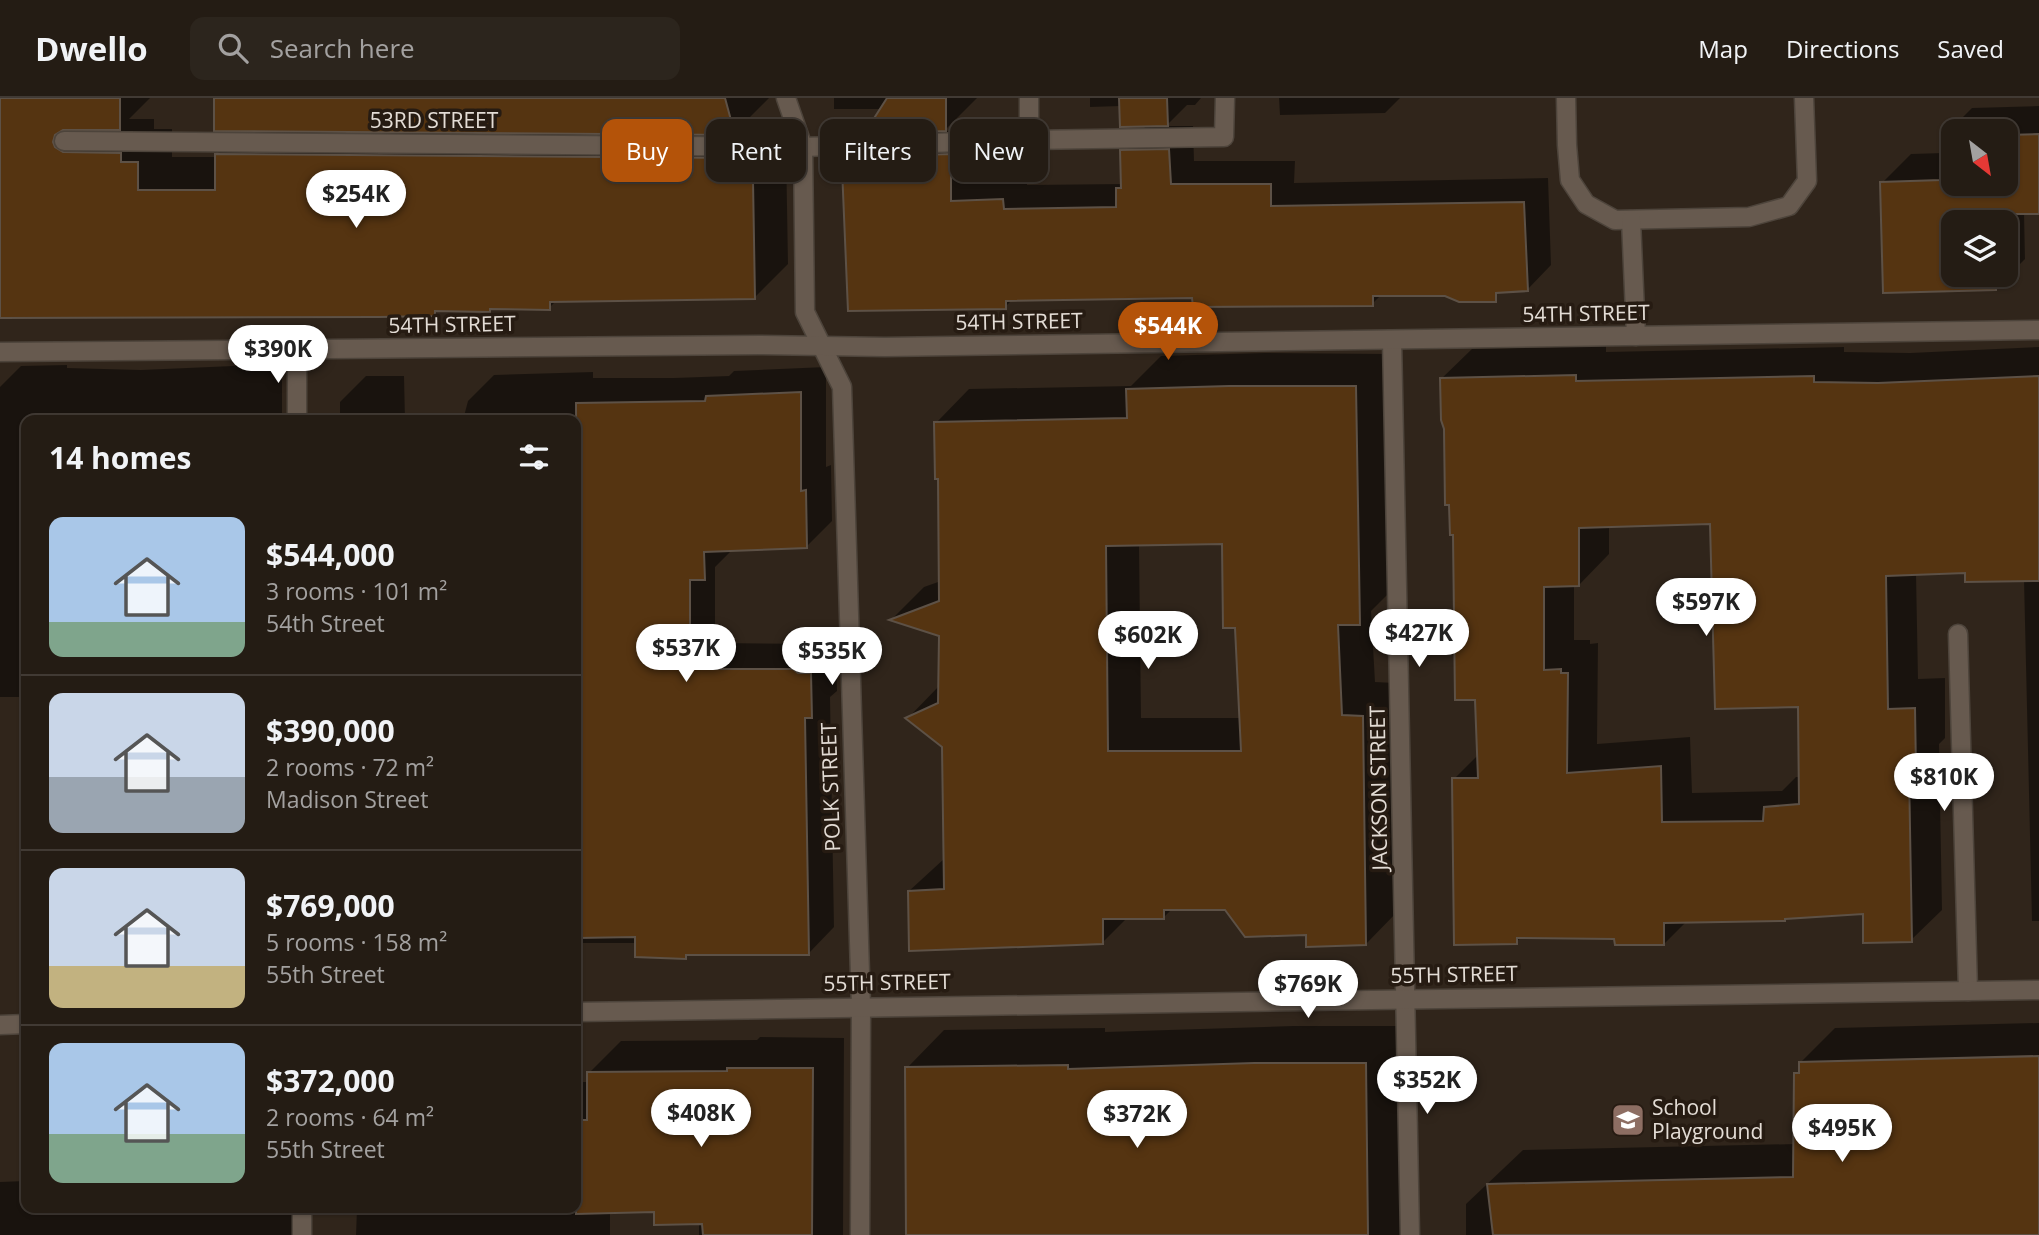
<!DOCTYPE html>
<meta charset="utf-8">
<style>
:root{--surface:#241c14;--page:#2c251d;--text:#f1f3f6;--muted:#a3a1a0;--line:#413a34;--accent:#b45309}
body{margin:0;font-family:"Open Sans",sans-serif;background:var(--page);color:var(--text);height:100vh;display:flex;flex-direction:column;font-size:26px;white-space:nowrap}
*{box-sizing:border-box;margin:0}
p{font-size:23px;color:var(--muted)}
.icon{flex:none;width:38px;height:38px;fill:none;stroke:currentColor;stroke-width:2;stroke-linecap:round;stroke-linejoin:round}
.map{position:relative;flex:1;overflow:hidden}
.details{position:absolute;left:21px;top:317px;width:560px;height:798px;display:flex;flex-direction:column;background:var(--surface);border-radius:14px;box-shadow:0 2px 5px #0004,0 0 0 2px var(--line)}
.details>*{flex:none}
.top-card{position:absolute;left:602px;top:21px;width:665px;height:63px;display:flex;gap:14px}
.needle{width:46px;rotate:149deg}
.fabs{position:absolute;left:1941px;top:21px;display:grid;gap:14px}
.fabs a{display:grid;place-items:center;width:77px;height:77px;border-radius:14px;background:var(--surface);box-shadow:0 2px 5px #0004,0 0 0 2px var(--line);font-size:35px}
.price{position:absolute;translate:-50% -60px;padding:0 16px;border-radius:24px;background:#fff;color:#222;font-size:23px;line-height:46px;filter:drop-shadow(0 2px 4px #0008)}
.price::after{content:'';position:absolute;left:50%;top:42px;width:21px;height:16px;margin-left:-10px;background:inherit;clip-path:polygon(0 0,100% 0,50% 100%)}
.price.on{background:var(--accent);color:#fff}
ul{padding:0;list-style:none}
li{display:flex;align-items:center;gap:21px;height:175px;padding:0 28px}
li+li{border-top:2px solid var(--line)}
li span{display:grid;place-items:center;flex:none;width:196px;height:140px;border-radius:14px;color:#555}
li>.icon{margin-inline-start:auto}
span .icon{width:84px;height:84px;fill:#fffc;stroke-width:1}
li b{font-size:30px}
h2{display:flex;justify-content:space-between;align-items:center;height:84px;padding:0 28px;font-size:30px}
.tag{padding:0 24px;border-radius:14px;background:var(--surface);box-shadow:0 2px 5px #0004,0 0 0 2px var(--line);font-size:24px;line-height:63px}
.tag.on{background:var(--accent);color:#fff}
header{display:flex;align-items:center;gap:42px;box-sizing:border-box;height:98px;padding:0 35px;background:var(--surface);border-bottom:2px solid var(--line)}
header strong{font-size:33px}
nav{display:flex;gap:38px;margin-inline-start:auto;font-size:24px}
.search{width:490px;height:63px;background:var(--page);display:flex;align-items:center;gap:18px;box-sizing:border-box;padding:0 24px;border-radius:14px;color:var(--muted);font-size:26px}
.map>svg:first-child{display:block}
.shadow{fill:#0007;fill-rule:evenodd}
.building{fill:#553411;stroke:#5d5146;stroke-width:2;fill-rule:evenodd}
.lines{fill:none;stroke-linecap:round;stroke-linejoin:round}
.service-casing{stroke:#4d443b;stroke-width:21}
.minor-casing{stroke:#4d443b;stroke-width:21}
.service{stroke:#675a4f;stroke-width:18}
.minor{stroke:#675a4f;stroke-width:18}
.labels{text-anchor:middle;stroke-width:7;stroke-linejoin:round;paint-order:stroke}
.street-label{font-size:21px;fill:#e3dcd5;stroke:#261b12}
.poi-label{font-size:21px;fill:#e3dcd5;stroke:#261b12;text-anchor:start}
</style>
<header>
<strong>Dwello</strong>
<div class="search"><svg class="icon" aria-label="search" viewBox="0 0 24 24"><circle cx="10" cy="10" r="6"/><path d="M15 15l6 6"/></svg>Search here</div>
<nav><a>Map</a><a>Directions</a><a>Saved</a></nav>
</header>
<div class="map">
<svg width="2039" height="1137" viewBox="0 0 2039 1137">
<rect width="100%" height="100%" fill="#30251b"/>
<!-- shadow -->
<g class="shadow">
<path d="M0,0h150l-21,21h25v10h18v28h45v-3l25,-25 -26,-31h553l-26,26 31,1 6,22h6l2,117 -34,34 -197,2 -8,8 -56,-1 -4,3 -50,-1 -4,5 -56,1 -379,2z"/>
<path d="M834,0h143l-33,33 31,-1 -1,48 53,-2v9l96,-1 -1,-33 25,-26 -26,-19 -31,1v-9h111l-6,7h-8l-21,21h27l1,35h101l-1,22 254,-5 3,87 -24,25 -145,4 -10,10 -178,-8 -181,3 -8,8 -155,-149 27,-26 5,-23h-48z"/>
<path d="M1279,0h121l-15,15 -105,2z"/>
<path d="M2039,8v106h-15l1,47 -29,29 -112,3 -2,-108 29,-29 32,-1v-16l29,-29zM1953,33h53v53h-53zM1953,124h53v53h-53z"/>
<path d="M1606,248v6l238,-5v5l66,1 129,-6v574h-7l-8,-341 -57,-9 -51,2 2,106 27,-1v60l-6,6 3,166 -31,30 -47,-28 -177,9 -23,23 -48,-7h-94l-6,5 -62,-163 25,-25 -2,-56 -22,-165 -14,-154 31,-30zM1712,424l87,183 1,72h-4l-14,14 -90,2 -2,-56 -93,7 1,-101 -8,1v-4h-16v-55h5l30,-31v-28z"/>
<path d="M1264,255l125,1 3,236 -21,21 4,71 20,1 4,227 -33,34 -58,-10 -82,-26h-53l-10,10h-36l-24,24 -194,-51 36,-33 -1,-112 -36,-28 32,-33 1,-50 -49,-16 32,-32 17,-6 -1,-103 -4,-55 33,-34 162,-3 30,-30zM1224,444l13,84 4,92h-100l-2,-174z"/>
<path d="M282,266v56h-256v376h-6l-1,-99h-19v-310l21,-21 46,-1v3l74,2z"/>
<path d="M826,269v100l5,-2 1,56 -26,26 -76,2v3l-15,15v76l105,1 4,4h12l1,43 -7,6 4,230 -25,26 -120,1 -4,3 -49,-14h-60v-357h3l-1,-54h-2v-112h-113l5,-19 26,-26 99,-3v6h81l55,-2 5,-5z"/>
<path d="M366,278h38l1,44h-65v-18z"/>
<path d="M2039,925v212h-573v-31l57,-54 272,-6 1,-70 5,-5v-7l34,-34z"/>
<path d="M1293,928h110l2,209h-497l-1,-167 37,-38 161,-2v4z"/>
<path d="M760,939l84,1 -1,197h-144v-13l-44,-12 -45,1v24h-254l1,-27h-5h224v-126h13v-9l32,-32 136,-1z"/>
<path d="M26,991v119h269v27h-295v-53l25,-1z"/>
</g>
<!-- building -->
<g class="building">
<path d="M0,0h120v32h-57l-8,5 -2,7 2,5 8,5 58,1v9h17v28h77v-36l526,4 6,23h6l2,118 -205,3v8l-60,-1v3l-55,-1v5l-56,1 -379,1z"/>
<path d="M214,0h511l10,37 -521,-4z"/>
<path d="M887,0h59v33l-82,3z"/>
<path d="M1119,0h48l1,28 -48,1z"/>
<path d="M2039,36v80h-44v8h-42v53h43v15l-113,3 -3,-111 61,-2v-44h12v48h53v-49z"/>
<path d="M1169,51l2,35h100v22l253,-4 4,89 -32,2v9h-37l-14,-6h-72v10l-180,1 -1,-9 -186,3v8l-158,2 -6,-143 7,-11 102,-3v47l52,-2 1,10 112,-2v-19h5l-1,-38z"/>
<path d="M1576,277v6l238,-5v6l64,1 161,-7v205l-74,1v-9l-79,3 2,133 27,-1 1,63h-7l3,171 -49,1v-29l-78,5v2l-121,2v22h-49l-1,-6 -97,-1v6l-63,1 -2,-167h26l-3,-78h-20l-2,-165h-3l-1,-30h-4l-1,-76 -3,-9 -1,-42zM1710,426l5,185 83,-2 1,97 -35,3 -1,14 -101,1 -1,-56 -94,7 1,-100h-7v-4l-17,1v-83l35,-1v-58z"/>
<path d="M1229,288h127l4,239h-22l4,90 21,1 3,229 -60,2v-12l-61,2 -20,-27h-61v9h-61v25l-194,7 -1,-60 36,-2 -2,-142 -37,-29 33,-15 1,-67 -50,-16 50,-19 -1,-122h-3l-1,-57 193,-4 -1,-29zM1222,446l1,84h12l6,123h-133l-2,-205z"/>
<path d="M801,294v99l5,-1 1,58 -103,4 1,28h-15v89h103l5,4h13l1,45h-7l4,237h-123v4l-51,-2v-20l-57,1 -2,-535 129,-2 1,-5z"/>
<path d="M2039,958v179h-546l-6,-51 306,-7 1,-104h5v-11z"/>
<path d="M1254,965h112l2,172h-462l-1,-168 163,-2v4z"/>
<path d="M727,970h86l-1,167h-109l-1,-11 -48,1v-13l-78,2v-94h11v-48l140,-1z"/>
</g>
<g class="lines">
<defs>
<g id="service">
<path d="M1029,0v42"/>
<path d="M1566,0l1,47 3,35 16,24 29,16 134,-3 40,-11 18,-25 -3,-83"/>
<path d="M803,49l226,-7 195,-3 1,-39"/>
<path d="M1631,122l5,116"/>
</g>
<g id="minor">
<path d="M786,0l17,49 2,165 37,75 19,619 -1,229"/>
<path d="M64,43l739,6"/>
<path d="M1392,242l18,895"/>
<path d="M297,251v71"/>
<path d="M0,254l758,-7 127,2 1154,-17"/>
<path d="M1958,536l10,357"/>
<path d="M576,914l1463,-22"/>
<path d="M0,927l26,-1"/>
<path d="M302,1110v27"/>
</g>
</defs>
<!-- service casing -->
<use href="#service" class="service-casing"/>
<!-- minor casing -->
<use href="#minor" class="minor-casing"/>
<!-- service -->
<use href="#service" class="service"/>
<!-- minor -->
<use href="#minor" class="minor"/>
</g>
<!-- icons -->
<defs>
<symbol id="school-square" viewBox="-11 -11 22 22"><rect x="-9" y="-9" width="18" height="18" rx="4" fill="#8d6e63" stroke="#261b12"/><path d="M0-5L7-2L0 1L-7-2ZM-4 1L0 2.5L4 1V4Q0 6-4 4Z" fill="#fff"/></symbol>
</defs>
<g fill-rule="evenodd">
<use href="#school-square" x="1609" y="1003" width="38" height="38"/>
</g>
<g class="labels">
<!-- street labels -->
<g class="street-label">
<text x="434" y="30">53RD STREET</text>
<text transform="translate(1586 216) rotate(-1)" y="7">54TH STREET</text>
<text transform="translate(1019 224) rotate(-1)" y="7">54TH STREET</text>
<text transform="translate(452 227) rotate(-1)" y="7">54TH STREET</text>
<text transform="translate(831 689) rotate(-92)" y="7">POLK STREET</text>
<text transform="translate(1379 690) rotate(-91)" y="7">JACKSON STREET</text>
<text transform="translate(1454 877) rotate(-1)" y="7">55TH STREET</text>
<text transform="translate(887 885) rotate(-1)" y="7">55TH STREET</text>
</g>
<!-- poi labels -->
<g class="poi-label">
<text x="1652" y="1017">School<tspan x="1652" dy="24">Playground</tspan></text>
</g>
</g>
</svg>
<div class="fabs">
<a><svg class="needle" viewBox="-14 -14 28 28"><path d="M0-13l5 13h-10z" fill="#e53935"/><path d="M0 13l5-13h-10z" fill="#a3a1a0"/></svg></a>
<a><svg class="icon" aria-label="layers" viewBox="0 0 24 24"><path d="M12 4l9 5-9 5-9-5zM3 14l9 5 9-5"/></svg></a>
</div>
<b class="price" style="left:356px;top:132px">$254K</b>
<b class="price on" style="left:1168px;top:264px">$544K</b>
<b class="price" style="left:278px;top:287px">$390K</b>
<b class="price" style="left:1706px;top:540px">$597K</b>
<b class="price" style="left:1419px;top:571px">$427K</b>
<b class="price" style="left:1148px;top:573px">$602K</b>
<b class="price" style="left:686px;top:586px">$537K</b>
<b class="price" style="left:832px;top:589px">$535K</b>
<b class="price" style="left:1944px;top:715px">$810K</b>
<b class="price" style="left:1308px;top:922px">$769K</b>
<b class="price" style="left:1427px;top:1018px">$352K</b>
<b class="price" style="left:701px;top:1051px">$408K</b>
<b class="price" style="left:1137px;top:1052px">$372K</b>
<b class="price" style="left:1842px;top:1066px">$495K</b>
<div class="top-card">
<a class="tag on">Buy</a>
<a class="tag">Rent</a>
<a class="tag">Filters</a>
<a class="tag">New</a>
</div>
<section class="details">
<h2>14 homes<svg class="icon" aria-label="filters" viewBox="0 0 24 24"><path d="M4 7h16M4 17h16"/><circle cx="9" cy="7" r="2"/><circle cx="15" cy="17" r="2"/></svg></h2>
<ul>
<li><span style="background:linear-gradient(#a9c7e8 75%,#7fa58c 0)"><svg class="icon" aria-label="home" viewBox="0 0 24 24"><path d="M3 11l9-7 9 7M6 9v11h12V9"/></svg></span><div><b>$544,000</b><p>3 rooms · 101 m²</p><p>54th Street</p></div></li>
<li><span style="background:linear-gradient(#c9d6e8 60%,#9aa5b1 0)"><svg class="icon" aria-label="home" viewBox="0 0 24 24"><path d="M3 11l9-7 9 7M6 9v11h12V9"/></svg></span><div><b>$390,000</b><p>2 rooms · 72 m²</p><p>Madison Street</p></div></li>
<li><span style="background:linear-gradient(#c9d6e8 70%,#c2b280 0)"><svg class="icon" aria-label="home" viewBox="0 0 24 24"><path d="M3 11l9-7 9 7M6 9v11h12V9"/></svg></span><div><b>$769,000</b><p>5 rooms · 158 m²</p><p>55th Street</p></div></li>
<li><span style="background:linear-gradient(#a9c7e8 65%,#7fa58c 0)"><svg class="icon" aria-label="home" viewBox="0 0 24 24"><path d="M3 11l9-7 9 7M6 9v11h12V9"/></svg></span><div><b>$372,000</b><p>2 rooms · 64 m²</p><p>55th Street</p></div></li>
</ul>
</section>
</div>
